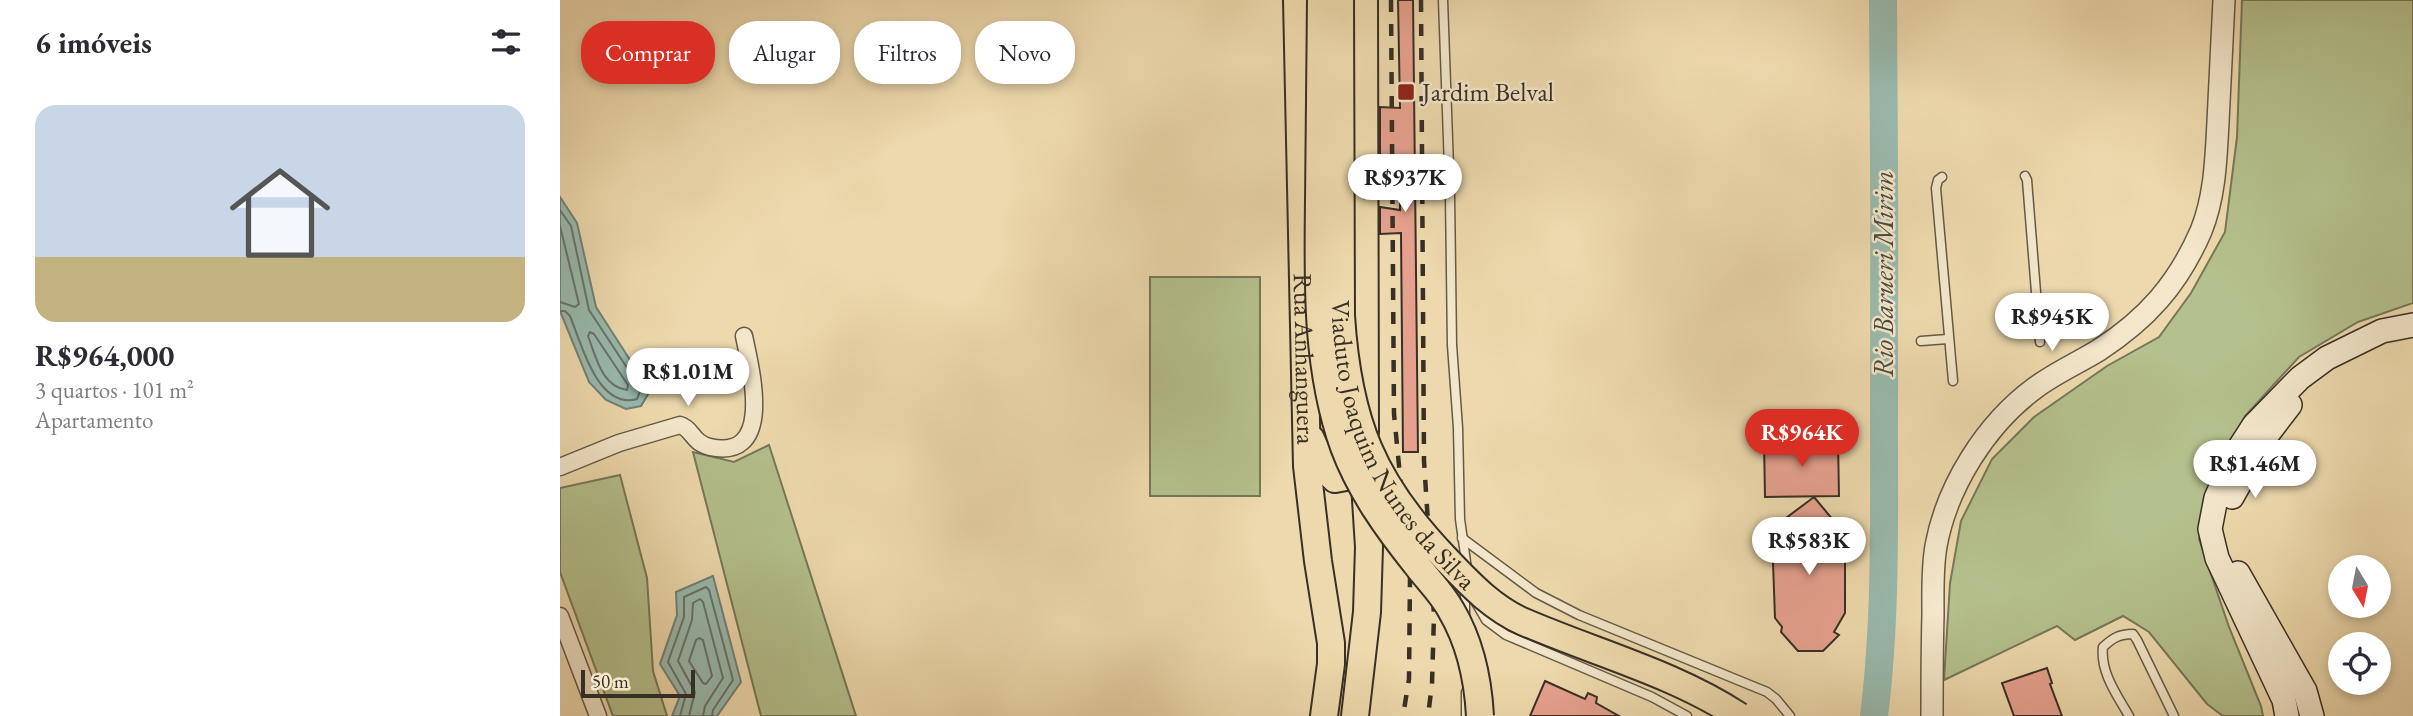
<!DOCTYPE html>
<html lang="pt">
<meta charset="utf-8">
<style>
:root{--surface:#fff;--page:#f7f7f7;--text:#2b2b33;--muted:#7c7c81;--line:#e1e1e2;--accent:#d93025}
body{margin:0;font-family:"EB Garamond",serif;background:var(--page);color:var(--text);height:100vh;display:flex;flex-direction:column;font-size:26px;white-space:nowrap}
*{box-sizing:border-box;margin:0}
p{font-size:23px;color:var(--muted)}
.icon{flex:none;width:38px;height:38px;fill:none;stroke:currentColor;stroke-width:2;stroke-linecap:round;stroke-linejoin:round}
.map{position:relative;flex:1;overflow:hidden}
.drawer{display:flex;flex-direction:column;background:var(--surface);width:560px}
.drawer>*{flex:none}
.hud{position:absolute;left:21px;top:21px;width:665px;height:63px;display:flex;gap:14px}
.needle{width:46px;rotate:170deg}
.tools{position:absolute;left:1768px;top:555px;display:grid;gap:14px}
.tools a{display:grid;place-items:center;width:63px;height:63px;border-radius:50%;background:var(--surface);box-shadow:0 4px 10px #0003;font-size:35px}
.scale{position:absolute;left:21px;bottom:18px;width:114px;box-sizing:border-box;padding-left:7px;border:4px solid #382f25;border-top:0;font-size:19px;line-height:24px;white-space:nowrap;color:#382f25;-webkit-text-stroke:5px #f3e6ca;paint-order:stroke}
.price{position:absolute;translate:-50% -60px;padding:0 16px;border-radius:24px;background:#fff;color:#222;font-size:23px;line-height:46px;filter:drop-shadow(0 2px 4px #0008)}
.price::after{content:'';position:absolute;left:50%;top:42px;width:21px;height:16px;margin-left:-10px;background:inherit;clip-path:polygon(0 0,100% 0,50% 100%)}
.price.active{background:var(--accent);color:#fff}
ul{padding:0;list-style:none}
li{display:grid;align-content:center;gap:14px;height:371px;padding:0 35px}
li+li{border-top:2px solid var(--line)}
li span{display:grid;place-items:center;height:217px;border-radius:21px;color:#555}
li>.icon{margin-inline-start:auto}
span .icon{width:126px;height:126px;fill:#fffc;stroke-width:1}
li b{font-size:30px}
h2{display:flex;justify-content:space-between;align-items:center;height:84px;padding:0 35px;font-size:30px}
.tag{padding:0 24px;border-radius:28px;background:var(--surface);box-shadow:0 4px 10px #0003;font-size:24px;line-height:63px}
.tag.active{background:var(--accent);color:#fff}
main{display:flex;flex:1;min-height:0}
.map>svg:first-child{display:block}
.green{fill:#b4c08d;stroke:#767859;stroke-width:2}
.water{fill:#99baae;stroke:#728277;stroke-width:2}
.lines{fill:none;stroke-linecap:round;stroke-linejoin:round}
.shore{stroke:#68746a;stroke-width:2}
.river{stroke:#99baae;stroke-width:28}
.building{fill:#e6a18e;stroke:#382f25;stroke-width:2}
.service-casing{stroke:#655a47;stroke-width:11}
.minor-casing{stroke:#655a47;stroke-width:19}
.tertiary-casing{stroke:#655a47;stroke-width:24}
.secondary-casing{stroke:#382f25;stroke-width:26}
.primary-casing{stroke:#382f25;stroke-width:30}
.service{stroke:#f3e6ca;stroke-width:8}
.minor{stroke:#f3e6ca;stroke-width:16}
.tertiary{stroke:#f3e6ca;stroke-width:21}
.secondary{stroke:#f3e6ca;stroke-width:23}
.primary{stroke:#edd9ad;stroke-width:26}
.rail{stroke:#382f25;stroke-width:4.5;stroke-dasharray:12 12;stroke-linecap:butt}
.primary-bridge-casing{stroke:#382f25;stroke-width:30;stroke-linecap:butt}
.path-bridge{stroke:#382f25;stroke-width:2.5;stroke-dasharray:2 3.5;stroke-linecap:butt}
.primary-bridge{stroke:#edd9ad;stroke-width:26}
.poi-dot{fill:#8f2418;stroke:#f3e6ca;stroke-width:2.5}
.labels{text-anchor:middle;stroke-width:5;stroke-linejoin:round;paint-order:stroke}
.poi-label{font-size:26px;fill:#382f25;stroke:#f3e6ca;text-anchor:start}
.street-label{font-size:26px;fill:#382f25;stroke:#f3e6ca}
.water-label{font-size:28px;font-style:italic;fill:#4b4b40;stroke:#f3e6ca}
</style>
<main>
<section class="drawer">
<h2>6 imóveis<svg class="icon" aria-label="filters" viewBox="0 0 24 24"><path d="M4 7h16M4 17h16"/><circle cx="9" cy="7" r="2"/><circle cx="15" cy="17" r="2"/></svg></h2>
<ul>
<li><span style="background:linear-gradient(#c9d6e8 70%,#c2b280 0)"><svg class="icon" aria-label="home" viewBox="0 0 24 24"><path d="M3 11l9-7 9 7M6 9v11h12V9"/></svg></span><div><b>R$964,000</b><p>3 quartos · 101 m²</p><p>Apartamento</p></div></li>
</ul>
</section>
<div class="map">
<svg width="1853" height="716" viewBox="0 0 1853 716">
<rect width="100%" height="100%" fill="#edd9ad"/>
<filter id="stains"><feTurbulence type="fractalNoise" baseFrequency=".00286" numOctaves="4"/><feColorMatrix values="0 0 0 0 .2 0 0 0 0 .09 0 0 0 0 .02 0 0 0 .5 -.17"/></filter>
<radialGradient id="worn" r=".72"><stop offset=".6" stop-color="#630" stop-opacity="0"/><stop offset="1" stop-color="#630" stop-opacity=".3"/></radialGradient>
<!-- green -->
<g class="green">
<path d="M1682,0h171v303l-55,19 -59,35 -54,59 -29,59 -17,64 30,88 32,79 2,10h-40l-16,-12 -58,-72 -26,-16 -48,24 -18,-14 -113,54 6,-97 11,-62 31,-62 42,-42 73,-51 52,-29 32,-44 34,-61 12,-95z"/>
<rect x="590" y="277" width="110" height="219"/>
<path d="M209,445l87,271h-95l-68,-264 41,10z"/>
<path d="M60,475l27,103 6,93 14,45h-54l-53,-144v-84z"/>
</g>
<!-- water -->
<g class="water">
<path d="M0,197l17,26 19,84 54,84 -9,15 -15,3 -20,-9 -17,-18 -29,-71z"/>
<path d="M153,576l28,106 -24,34h-45l8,-20 -20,-32 17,-49 -1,-23z"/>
</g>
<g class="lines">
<!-- shore -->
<g class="shore">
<path d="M0,210l11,16 18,84 52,79 -4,10c-40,11 -56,-57 -67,-83l-5,-5h-5"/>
<path d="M0,226l19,78 -4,3 -15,-5"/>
<path d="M30,332l4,2 34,51 -1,5c-25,-3 -31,-33 -39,-54z"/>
<path d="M139,638l4,2 9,36 -6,8 -3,-1 -14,-22 7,-21z"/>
<path d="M120,716l6,-22 -18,-32 16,-45v-20l22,-10 3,3 24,90 -20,30 -1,6"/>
<path d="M129,716l6,-24 -17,-31 14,-41 1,-17 7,-4 3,3 20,76 -18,28 -2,10"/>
</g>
<!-- river -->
<path class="river" d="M1314,716c12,-96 10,-194 10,-291 1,-142 0,-283 -1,-425"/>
</g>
<!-- building -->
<g class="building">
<path d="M838,0h15l5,452h-15l-2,-219 -21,1v-27l20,3v-46l-20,-1v-56l20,1z"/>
<path d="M1278,441l1,55 -74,1 -1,-55z"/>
<path d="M1254,497l24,29 7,20v67l-11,19 5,3 -16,16h-25l-17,-19 1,-5 -7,-9 -3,-83 6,-11z"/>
<path d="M1487,668l5,15 -2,1 12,32h-48l-12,-33z"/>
<path d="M985,681l40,18 3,-6 9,4 -1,6 23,13h-89z"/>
</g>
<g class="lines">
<defs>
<g id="service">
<path d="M883,0l7,195 2,150 6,83 2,91 7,50"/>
<path d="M1465,176l2,4 13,162"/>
<path d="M1382,177l-4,3 -2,8 17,193"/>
<path d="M1361,341l27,-2"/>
<path d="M902,538l74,55 43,22 188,77 9,7 14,17"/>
<path d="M905,587v29"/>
<path d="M915,601l11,19 20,15 146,62 35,19"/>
<path d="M906,692v24"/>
<path d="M1569,716c-12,-21 -29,-44 -26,-69 10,-9 16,-13 30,-13l4,6 37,76"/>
</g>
<g id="minor">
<path d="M0,467l59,-24 61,-18c13,4 12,18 30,22 65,14 41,-77 34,-111"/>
<path d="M0,616l38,100"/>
</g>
<path id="tertiary" d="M1372,716c0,-34 0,-67 1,-101 0,-23 -1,-46 3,-69 11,-60 50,-122 99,-158 20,-15 43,-25 64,-38 48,-31 79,-66 102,-119 14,-34 15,-72 17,-109 2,-41 4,-81 6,-122"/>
<g id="secondary">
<path d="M1672,497l35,-62 23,-30"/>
<path d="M1678,573l67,118 7,25"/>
<path d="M1727,716l-3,-16 -67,-142 -7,-29 6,-31 20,-45 18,-28 46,-47 27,-20 55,-27 31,-6"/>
</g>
<g id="primary">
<path id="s1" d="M737,0l10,466 11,95 13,82v21l-7,52"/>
<path d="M804,0l1,432"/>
<path d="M751,439l13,29 11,11 16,-3 14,-16"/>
<path d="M795,716l12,-104 2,-65 -4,-63"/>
</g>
</defs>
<!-- service casing -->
<use href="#service" class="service-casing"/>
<!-- minor casing -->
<use href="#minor" class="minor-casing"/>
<!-- tertiary casing -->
<use href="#tertiary" class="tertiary-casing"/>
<!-- secondary casing -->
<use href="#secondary" class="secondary-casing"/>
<!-- primary casing -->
<use href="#primary" class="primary-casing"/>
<!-- service -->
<use href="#service" class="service"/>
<!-- minor -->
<use href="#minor" class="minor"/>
<!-- tertiary -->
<use href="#tertiary" class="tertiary"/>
<!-- secondary -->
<use href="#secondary" class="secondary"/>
<!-- primary -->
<use href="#primary" class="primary"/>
<!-- rail -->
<g class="rail">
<path d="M831,0l3,414 16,165 -1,100 -6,37"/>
<path d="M861,0l3,461 10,154 -2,69 -4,32"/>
</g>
<defs>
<g id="primary-bridge">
<path d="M761,0c-1,67 -1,134 -2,201 -1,83 -3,167 25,246 16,43 43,81 72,117 11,15 26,29 35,46 19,32 27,69 29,106"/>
<path id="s2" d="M780,0l1,316c7,105 31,166 105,243 23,24 46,49 78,63 72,31 149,51 215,94"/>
</g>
</defs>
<!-- primary-bridge casing -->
<use href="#primary-bridge" class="primary-bridge-casing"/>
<!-- path-bridge -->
<path class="path-bridge" d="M803,198l87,-3"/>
<!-- primary-bridge -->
<use href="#primary-bridge" class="primary-bridge"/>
</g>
<!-- markers -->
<rect class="poi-dot" x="837" y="83" width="18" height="18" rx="3.5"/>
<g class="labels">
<!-- poi labels -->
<g class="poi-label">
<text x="862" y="101">Jardim Belval</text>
</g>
<!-- street labels -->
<g class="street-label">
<text dy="9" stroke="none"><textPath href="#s1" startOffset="359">Rua Anhanguera</textPath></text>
<text dy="9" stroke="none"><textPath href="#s2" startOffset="462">Viaduto Joaquim Nunes da Silva</textPath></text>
</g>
<!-- water labels -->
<g class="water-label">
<text transform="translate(1323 274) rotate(-90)" y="10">Rio Barueri Mirim</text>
</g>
</g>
<rect width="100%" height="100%" filter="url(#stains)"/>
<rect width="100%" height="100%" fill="url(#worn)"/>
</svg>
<div class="tools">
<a><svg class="needle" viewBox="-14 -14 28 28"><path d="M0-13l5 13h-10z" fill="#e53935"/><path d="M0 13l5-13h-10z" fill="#7c7c81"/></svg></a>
<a><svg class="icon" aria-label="locate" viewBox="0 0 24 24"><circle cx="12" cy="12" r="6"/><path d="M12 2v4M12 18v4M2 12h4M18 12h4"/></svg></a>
</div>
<div class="scale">50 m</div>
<b class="price" style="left:845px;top:214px">R$937K</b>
<b class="price" style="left:1492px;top:353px">R$945K</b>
<b class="price" style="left:128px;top:408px">R$1.01M</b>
<b class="price active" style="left:1242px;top:469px">R$964K</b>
<b class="price" style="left:1695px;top:500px">R$1.46M</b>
<b class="price" style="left:1249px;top:577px">R$583K</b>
<div class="hud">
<a class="tag active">Comprar</a>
<a class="tag">Alugar</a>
<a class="tag">Filtros</a>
<a class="tag">Novo</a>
</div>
</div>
</main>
